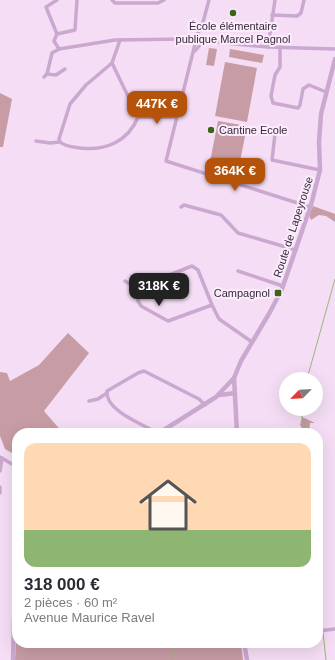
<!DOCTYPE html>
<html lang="fr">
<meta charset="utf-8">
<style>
:root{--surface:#fff;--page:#f2f2f3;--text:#2b2b33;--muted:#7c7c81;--line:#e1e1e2;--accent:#b45309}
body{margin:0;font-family:Arial,sans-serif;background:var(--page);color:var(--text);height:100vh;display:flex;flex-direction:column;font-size:15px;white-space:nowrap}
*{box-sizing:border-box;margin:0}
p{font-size:13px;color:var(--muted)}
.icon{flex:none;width:22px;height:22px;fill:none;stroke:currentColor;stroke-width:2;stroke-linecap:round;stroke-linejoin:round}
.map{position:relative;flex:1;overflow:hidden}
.panel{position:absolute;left:12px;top:428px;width:311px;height:220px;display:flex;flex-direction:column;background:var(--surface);border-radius:16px;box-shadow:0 4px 16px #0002}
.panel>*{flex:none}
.needle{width:26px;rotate:245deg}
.fabs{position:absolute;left:279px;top:372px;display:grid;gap:8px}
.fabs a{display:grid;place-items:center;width:44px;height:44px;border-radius:50%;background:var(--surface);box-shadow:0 4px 16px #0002;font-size:20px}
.price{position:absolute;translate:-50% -34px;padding:0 9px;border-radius:8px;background:var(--accent);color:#fff;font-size:13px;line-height:26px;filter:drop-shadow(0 1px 2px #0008)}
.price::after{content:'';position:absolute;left:50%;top:24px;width:12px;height:9px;margin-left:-6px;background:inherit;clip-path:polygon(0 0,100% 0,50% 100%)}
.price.on{background:#222;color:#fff}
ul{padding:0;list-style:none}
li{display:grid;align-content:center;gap:8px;height:212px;padding:0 12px}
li+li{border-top:1px solid var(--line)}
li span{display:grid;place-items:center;height:124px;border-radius:12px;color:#555}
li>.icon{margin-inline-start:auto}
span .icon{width:72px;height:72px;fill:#fffc;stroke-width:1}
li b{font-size:17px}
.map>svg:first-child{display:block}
.green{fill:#c79ca5}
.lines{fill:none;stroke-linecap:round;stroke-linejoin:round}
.stream{stroke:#99b679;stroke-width:1}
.minor{stroke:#cba8d0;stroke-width:3.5}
.tertiary{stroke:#cba8d0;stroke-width:4.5}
.poi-dot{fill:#3d6319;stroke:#fcecfc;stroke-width:1.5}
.labels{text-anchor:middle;stroke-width:4;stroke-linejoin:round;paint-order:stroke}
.poi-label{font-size:11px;fill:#37293c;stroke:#fcecfc}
.street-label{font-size:11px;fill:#37293c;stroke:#fcecfc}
</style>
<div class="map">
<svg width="335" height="660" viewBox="0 0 335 660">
<rect width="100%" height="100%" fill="#f5def5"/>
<!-- green -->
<g class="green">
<path d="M209,48l8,1 -3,17 -8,-1z"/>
<path d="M230,49l34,6 -2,8 -33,-6z"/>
<path d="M225,62l32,6 -10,54 -32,-6z"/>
<path d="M0,93l12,6 -9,48h-3z"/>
<path d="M218,121l29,5 -9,46 -29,-5z"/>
<path d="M313,206l22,8v8l-9,-6 -7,-1 -8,5 -2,-5z"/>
<path d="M68,333l21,20 -45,58 19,22h-46v23l-12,-7 -5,-13v-64l7,1 3,8 29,-16z"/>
<path d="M302,417l13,6h-5l-1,10h-4l-5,-8z"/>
<path d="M17,626v17h224l2,17h-228z"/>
</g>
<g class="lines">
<!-- stream -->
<g class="stream">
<path d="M307,379l28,-100"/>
<path d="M300,409l6,24"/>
<path d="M318,579v28"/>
<path d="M318,618l3,11"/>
<path d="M323,632l3,28"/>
<path d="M171,660l5,-17"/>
</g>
<!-- minor -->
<g class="minor">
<path d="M57,0l-11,7 11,27"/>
<path d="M112,0l3,3h43l6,-3"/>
<path d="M272,15l25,1 4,-3 3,-13"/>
<path d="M202,39l12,3 54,5 67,2"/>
<path d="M195,44l-29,117 144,46"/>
<path d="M268,47l7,-47"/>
<path d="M280,47v20l-5,8 -4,21 2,7 25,5 2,-3 3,-16 6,-4 17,7"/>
<path d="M59,49l-5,-8 3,-7 18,-4 2,-30"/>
<path d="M195,51l5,-6 7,-3"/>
<path d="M112,63l26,54c-10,25 -33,34 -58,31 -7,-1 -14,-1 -20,-6l-1,-3 11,-35 16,-19 26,-22 8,-23"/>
<path d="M47,74l9,1 9,-6"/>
<path d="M44,77l3,-3 5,-21 7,-4 56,-9 69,-1 11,-1 7,-12 7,-26"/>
<path d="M138,117h39"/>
<path d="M279,131l-4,3 -3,26 48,10"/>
<path d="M36,141l14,2 10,-1"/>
<path d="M181,207l3,-2 37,10 17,18 58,17"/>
<path d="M238,271l45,15"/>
<path d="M125,281l11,7 3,-1"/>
<path d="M212,305l-14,-35 -6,-4 -53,21 -1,14 3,5 27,15 44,-16 7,14 33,23"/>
<path d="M89,401l9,-2 9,-6"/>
<path d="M153,433l-3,-4c-13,-7 -45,-20 -43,-38l31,-18 6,-2 55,28 6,6"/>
<path d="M0,457l17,10"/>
<path d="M0,471l2,-13"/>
<path d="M0,487v6"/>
<path d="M318,631l17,-2"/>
<path d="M244,644l8,-1"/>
</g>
<!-- tertiary -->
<g class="tertiary">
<path d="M220,395l15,-2"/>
<path d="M159,433l57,-36 18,-19"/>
<path d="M237,433l-3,-55 7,-17 29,-49 12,-23 29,-84 9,-35 -1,-28 2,-28 14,-55"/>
<path d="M244,643l3,17"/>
<path d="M13,660l1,-39 3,-15"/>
</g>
</g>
<!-- markers -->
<g class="poi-dot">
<circle cx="233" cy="13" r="4"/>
<circle cx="211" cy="130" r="4"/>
<rect x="274" y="289" width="8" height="8" rx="2"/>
</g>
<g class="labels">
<!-- poi labels -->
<g class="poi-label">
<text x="233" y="30">École élémentaire<tspan x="233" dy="13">publique Marcel Pagnol</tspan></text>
<text x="219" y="134" text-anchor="start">Cantine Ecole</text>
<text x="270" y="297" text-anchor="end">Campagnol</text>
</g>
<!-- street labels -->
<g class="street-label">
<text transform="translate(293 227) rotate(-72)" y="4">Route de Lapeyrouse</text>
</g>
</g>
</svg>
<div class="fabs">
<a><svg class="needle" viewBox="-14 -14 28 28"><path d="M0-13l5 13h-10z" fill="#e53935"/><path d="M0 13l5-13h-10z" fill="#7c7c81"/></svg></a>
</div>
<b class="price" style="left:157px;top:125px">447K €</b>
<b class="price" style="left:235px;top:192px">364K €</b>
<b class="price on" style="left:159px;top:307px">318K €</b>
<section class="panel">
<ul>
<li><span style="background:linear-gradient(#ffd9b3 70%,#8fb573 0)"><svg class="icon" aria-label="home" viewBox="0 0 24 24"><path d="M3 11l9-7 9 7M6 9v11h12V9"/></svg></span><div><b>318 000 €</b><p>2 pièces · 60 m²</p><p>Avenue Maurice Ravel</p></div></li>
</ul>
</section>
</div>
